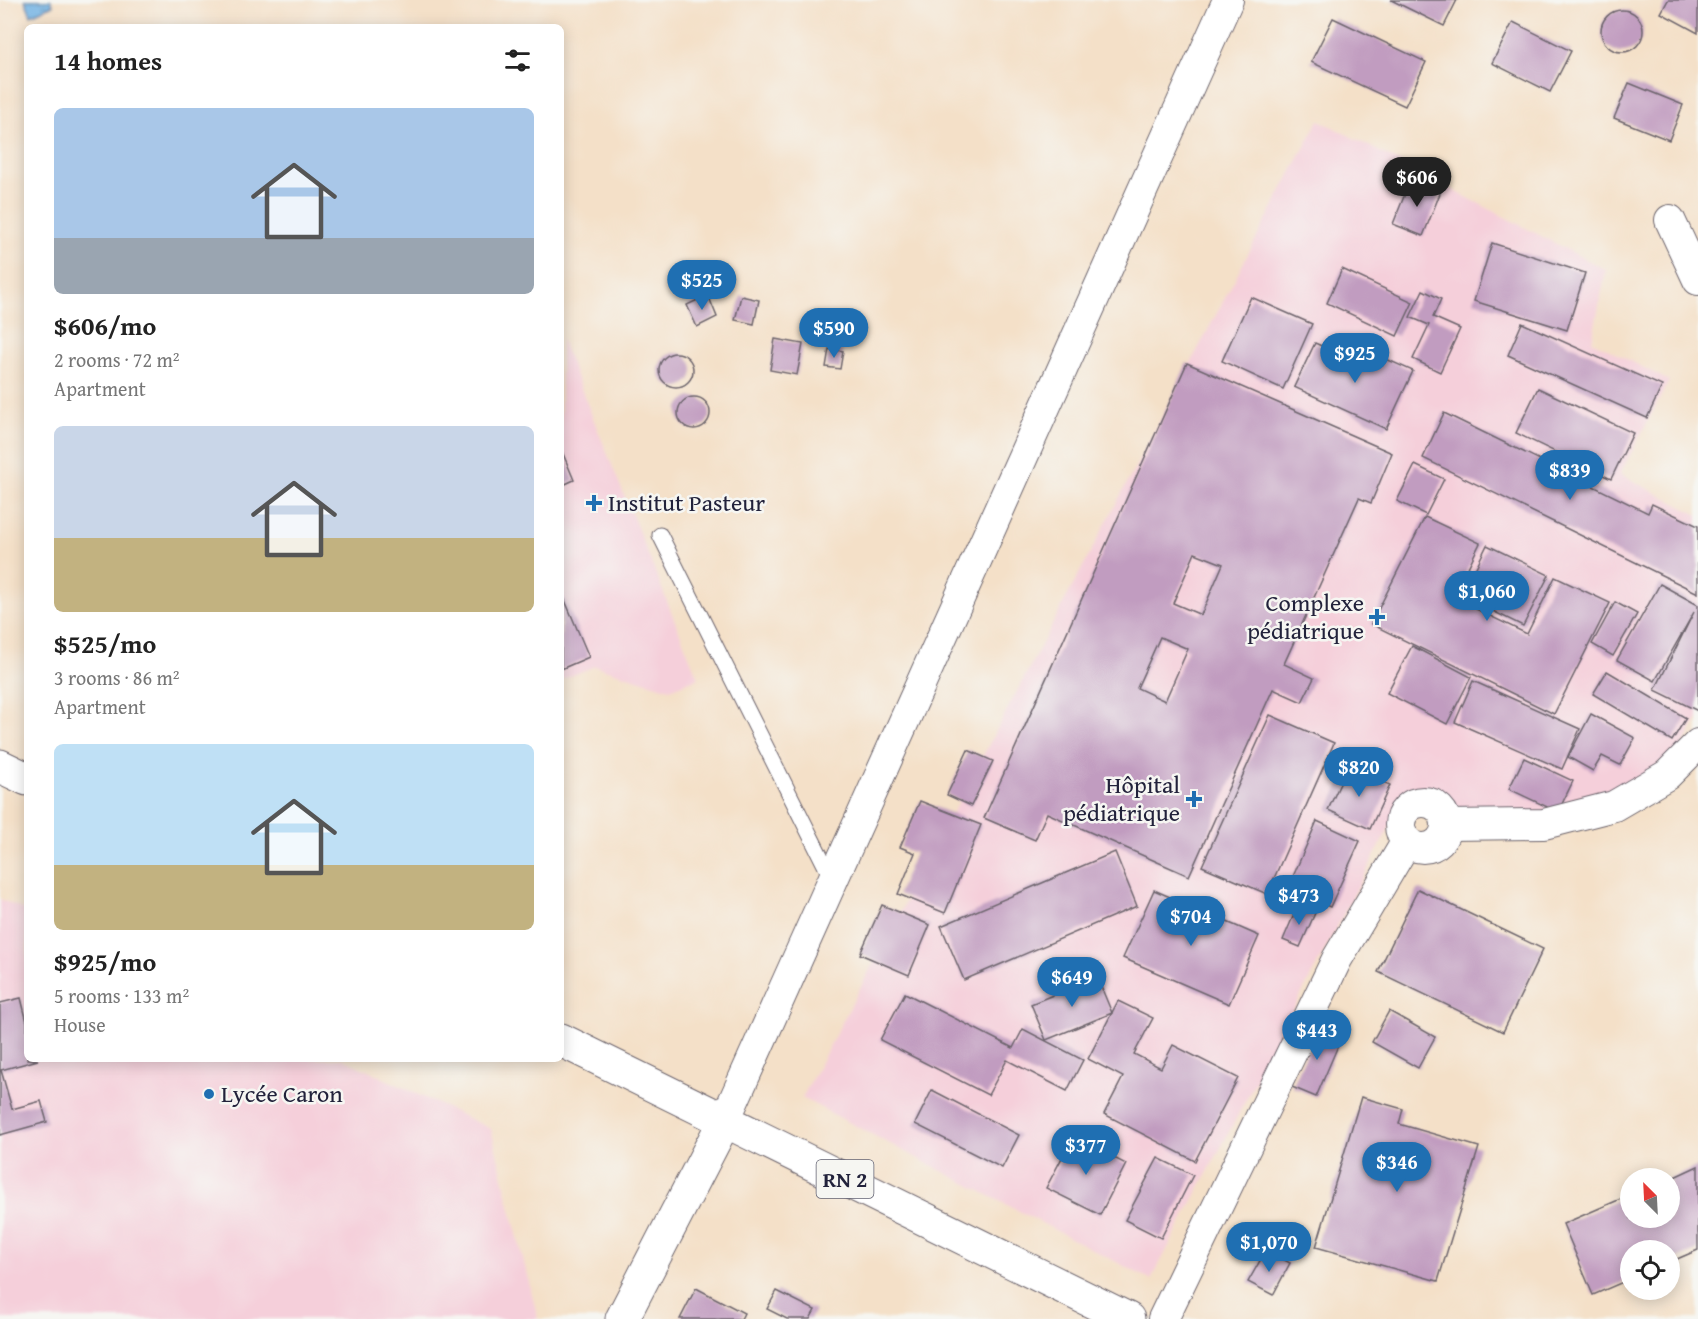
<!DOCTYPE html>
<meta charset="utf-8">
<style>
:root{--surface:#fff;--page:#f6f6f6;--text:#222;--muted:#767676;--accent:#1f6fb2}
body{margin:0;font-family:"Gentium Book Plus",serif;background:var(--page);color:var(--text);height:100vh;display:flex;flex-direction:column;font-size:22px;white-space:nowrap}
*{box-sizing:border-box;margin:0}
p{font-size:20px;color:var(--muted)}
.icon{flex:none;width:33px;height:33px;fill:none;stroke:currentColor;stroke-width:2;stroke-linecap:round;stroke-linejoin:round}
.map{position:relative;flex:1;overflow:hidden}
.panel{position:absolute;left:24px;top:24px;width:540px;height:1038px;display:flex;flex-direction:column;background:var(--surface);border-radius:9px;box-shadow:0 3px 15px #0003}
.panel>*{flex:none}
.needle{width:39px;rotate:336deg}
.controls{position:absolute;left:1620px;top:1168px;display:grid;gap:12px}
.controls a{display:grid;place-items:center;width:60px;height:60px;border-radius:50%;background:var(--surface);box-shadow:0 3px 15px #0003;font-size:30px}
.price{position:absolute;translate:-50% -51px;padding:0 14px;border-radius:21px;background:var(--accent);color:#fff;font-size:20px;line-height:39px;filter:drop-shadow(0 2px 3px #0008)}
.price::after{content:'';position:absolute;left:50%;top:36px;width:18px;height:14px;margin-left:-9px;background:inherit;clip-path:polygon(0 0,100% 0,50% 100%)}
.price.selected{background:#222;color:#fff}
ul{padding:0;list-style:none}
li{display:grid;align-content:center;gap:12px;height:318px;padding:0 30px}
li span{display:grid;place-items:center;height:186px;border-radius:9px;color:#555}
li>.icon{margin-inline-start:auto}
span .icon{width:108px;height:108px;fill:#fffc;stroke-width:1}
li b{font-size:26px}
h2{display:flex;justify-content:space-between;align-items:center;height:72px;padding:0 30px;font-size:26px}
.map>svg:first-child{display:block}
.built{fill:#f5cfda}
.water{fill:url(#water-ripples);stroke:#486a8f;stroke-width:1.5}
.building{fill:#c19cc0;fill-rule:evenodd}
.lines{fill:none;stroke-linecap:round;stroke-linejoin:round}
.lane-casing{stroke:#6c646c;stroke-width:17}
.street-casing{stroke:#6c646c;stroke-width:32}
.primary-casing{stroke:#6c646c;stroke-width:35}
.lane{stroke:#fff;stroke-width:15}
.street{stroke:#fff;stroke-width:30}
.primary{stroke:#fff;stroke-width:33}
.poi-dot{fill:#1f6fb2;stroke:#f6f6f2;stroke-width:2}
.labels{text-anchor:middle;stroke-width:5;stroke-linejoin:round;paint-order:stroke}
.shield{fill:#f6f6f2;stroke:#626272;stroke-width:1.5}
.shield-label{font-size:22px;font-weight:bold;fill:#22223b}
.poi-label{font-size:24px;fill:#22223b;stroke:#f6f6f2;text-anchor:start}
</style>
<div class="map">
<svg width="1698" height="1319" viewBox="0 0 1698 1319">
<defs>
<pattern id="water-ripples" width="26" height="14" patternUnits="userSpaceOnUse" patternTransform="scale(1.5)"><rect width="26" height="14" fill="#6fb1e3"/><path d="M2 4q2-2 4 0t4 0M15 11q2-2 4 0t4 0" fill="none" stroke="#5b90b9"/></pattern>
</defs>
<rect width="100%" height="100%" fill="#f6f6f2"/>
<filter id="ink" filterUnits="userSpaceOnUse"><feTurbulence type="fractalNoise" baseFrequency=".0167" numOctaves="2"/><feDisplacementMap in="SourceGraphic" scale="12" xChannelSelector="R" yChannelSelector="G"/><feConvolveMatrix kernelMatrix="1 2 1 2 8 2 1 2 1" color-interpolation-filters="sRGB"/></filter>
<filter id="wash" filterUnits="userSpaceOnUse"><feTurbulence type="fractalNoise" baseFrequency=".008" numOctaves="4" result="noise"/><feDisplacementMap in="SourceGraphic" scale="24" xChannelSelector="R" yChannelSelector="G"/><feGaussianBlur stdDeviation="1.35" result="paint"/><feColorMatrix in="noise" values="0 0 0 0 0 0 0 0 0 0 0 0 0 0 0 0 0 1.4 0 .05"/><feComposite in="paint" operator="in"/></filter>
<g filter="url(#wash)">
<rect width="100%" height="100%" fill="#f4e0c8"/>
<!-- built -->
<g class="built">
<path d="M1319,120l287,150 -14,71 77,40 -49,93 78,41v203l-18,34 -67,47 -62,17 -96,-8 -32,-18 -17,6 -255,484 -349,-182z"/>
<path d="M561,339l137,339 -28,11 -75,-23 -34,14z"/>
<path d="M0,899l27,12v148h316l148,70 47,190h-538z"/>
</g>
<!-- water -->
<path class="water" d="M25,0h26l2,5 -22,10z"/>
<g id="blocks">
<!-- building -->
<g class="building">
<path d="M1391,0h66l-13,26z"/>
<path d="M1668,0h30v33l-37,-20z"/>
<circle cx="1622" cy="31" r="21"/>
<path d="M1333,18l93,44 -21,44 -94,-44z"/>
<path d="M1513,22l58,29 -21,41 -58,-29z"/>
<path d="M1629,83l54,22 -14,35 -55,-22z"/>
<path d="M1411,179l30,12 -18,45 -30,-12z"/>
<path d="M1492,243l93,30 -18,57 -93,-29z"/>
<path d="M1342,269l71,33 -16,34 -70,-33z"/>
<path d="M1423,290l18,9 -8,18 27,12 -20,43 -27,-13 16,-34 -19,-8z"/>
<path d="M708,295l9,22 -20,10 -10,-22z"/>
<path d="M741,296l18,4 -5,24 -19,-4z"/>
<path d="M1251,297l61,27 -29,65 -61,-28z"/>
<path d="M1522,323l140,63 -15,32 -139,-63z"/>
<path d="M775,339l28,5 -6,31 -27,-5z"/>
<path d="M1315,343l53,24 7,-13 38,17 -27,58 -92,-42z"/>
<path d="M829,349l14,2 -3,18 -14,-2z"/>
<circle cx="676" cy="370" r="17"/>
<path d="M1187,363l205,90 -21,50 -12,-5 -75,166 30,14 -12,24 -29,-13 -84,187 -142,-63 -12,27 -51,-22zM1195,553l28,11 -22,51 -28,-12zM1160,637l28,12 -23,52 -28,-13z"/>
<path d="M1538,388l95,45 -22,46 -95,-46z"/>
<circle cx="694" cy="413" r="16"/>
<path d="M1444,413l204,100 4,-9 46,22v67l-275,-135z"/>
<path d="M561,449l13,31 -13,6z"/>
<path d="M1415,465l29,14 -18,36 -29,-14z"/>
<path d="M1425,517l55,26 -27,55 74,36 28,-57 55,26 -56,111 -183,-90z"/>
<path d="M1487,545l62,30 -26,51 -61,-30z"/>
<path d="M1660,584l38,21v106l-43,-21 39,-78 -39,69 -38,-21z"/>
<path d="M561,591l28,66 -28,12z"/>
<path d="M1615,602l22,12 -24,42 -21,-12z"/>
<path d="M1412,646l59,31 -24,47 -60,-31z"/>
<path d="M1607,671l79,47 -14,23 -79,-47z"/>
<path d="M1473,681l107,48 -18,40 -107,-47z"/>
<path d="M1591,714l44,24 -15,27 -18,-9 -9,15 -25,-14z"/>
<path d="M1270,715l64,28 -67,151 -65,-28z"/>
<path d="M968,750l25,11 -22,45 -24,-11z"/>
<path d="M1524,758l49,23 -15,31 -49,-23z"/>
<path d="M1348,766l42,19 -20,44 -42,-19z"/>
<path d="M920,801l61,24 -36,88 -47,-19 17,-41 -15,-6z"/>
<path d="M1317,821l43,20 -30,66 -42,-19z"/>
<path d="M1115,852l22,54 -173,74 -23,-54z"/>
<path d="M1418,889l125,60 -40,83 -125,-60z"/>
<path d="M1154,890l105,46 -30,68 -106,-46z"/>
<path d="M882,905l48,20 -21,50 -49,-21z"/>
<path d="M1298,905l17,8 -15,34 -17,-7z"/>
<path d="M1097,977l15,36 -66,27 -15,-36z"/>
<path d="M905,993l108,55 10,-19 60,31 -16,31 -60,-31 -19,35 -108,-55z"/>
<path d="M21,998l6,24v37l11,1 -37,10 11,39 29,-8 6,21 -47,13v-132z"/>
<path d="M1118,1001l35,17 -19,36 27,14 12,-23 65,33 -43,83 -91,-47 19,-37 -35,-18z"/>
<path d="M1389,1011l46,26 -17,31 -46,-26z"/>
<path d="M1319,1025l24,9 -27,63 -24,-10z"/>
<path d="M932,1090l87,45 -17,33 -87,-44z"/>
<path d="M1361,1097l42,12 -4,15 80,23 -41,134 -122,-34z"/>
<path d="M1073,1137l53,27 -26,51 -54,-27z"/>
<path d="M1158,1158l35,17 -32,63 -36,-18z"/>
<path d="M1698,1166v84l-28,12v-11h-40v28l-37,16 -30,-71 67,-29v23h40v-39z"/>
<path d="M1266,1250l24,13 -17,32 -25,-13z"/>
<path d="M696,1288l48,25 -3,6h-61z"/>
<path d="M777,1291l38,19 -5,9h-23l-20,-10z"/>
</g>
</g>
</g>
<g filter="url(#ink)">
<use href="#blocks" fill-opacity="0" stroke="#6c646c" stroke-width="1.5"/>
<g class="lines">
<defs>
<path id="lane" d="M660,535l173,346"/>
<g id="street">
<path d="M1670,220l28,60"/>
<circle cx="1423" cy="825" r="23"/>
<path d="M1446,825l98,-1 70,-18 53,-31 31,-31"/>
<path d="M725,1120l503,-1120"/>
<path d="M1163,1319l174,-360 70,-118"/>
</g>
<g id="primary">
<path d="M0,766l27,13"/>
<path d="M561,1040l567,279"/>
<path d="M622,1319l103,-199"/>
</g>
</defs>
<!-- lane casing -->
<use href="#lane" class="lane-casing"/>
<!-- street casing -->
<use href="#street" class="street-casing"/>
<!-- primary casing -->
<use href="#primary" class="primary-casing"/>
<!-- lane -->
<use href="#lane" class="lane"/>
<!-- street -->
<use href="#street" class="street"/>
<!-- primary -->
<use href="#primary" class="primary"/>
</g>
</g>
<!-- markers -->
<g class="poi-dot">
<path d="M591 494h6v6h6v6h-6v6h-6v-6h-6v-6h6z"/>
<path d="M1374 608h6v6h6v6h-6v6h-6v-6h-6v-6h6z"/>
<path d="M1191 790h6v6h6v6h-6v6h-6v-6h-6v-6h6z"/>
<circle cx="209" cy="1094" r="6"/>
</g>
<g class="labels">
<!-- shield labels -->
<rect class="shield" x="816.5" y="1160" width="57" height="38" rx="4.5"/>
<g class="shield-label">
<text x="845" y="1187">RN 2</text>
</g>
<!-- poi labels -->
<g class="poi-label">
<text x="608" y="511">Institut Pasteur</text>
<text x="1364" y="611" text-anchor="end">Complexe<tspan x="1364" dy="28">pédiatrique</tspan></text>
<text x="1180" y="793" text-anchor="end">Hôpital<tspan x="1180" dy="28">pédiatrique</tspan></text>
<text x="221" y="1102">Lycée Caron</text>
</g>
</g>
</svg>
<div class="controls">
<a><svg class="needle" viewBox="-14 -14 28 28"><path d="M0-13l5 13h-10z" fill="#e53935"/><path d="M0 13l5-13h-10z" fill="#767676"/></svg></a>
<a><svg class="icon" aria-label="locate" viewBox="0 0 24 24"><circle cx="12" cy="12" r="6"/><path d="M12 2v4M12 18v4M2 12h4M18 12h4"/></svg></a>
</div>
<b class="price selected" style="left:1417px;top:208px">$606</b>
<b class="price" style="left:702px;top:311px">$525</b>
<b class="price" style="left:834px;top:359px">$590</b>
<b class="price" style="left:1355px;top:384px">$925</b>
<b class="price" style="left:1570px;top:501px">$839</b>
<b class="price" style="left:1487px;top:622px">$1,060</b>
<b class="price" style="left:1359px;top:798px">$820</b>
<b class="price" style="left:1299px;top:926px">$473</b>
<b class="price" style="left:1191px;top:947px">$704</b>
<b class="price" style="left:1072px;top:1008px">$649</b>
<b class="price" style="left:1317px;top:1061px">$443</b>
<b class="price" style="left:1086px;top:1176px">$377</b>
<b class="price" style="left:1397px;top:1193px">$346</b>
<b class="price" style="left:1269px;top:1273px">$1,070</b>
<section class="panel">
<h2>14 homes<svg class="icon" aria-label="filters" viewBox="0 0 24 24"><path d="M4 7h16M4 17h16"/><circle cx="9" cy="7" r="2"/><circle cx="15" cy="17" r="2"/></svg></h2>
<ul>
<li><span style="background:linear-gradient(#a9c7e8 70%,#9aa5b1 0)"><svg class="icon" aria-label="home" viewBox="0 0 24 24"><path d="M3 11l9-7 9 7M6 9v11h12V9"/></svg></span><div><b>$606/mo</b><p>2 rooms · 72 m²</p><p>Apartment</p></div></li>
<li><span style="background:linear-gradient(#c9d6e8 60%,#c2b280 0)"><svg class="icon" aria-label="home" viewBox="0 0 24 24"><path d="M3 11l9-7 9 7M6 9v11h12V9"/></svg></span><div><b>$525/mo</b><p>3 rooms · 86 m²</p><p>Apartment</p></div></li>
<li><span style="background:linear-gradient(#bfe0f5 65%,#c2b280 0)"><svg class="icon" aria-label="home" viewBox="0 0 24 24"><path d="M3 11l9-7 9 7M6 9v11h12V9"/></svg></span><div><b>$925/mo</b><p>5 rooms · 133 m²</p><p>House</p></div></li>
</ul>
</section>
</div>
